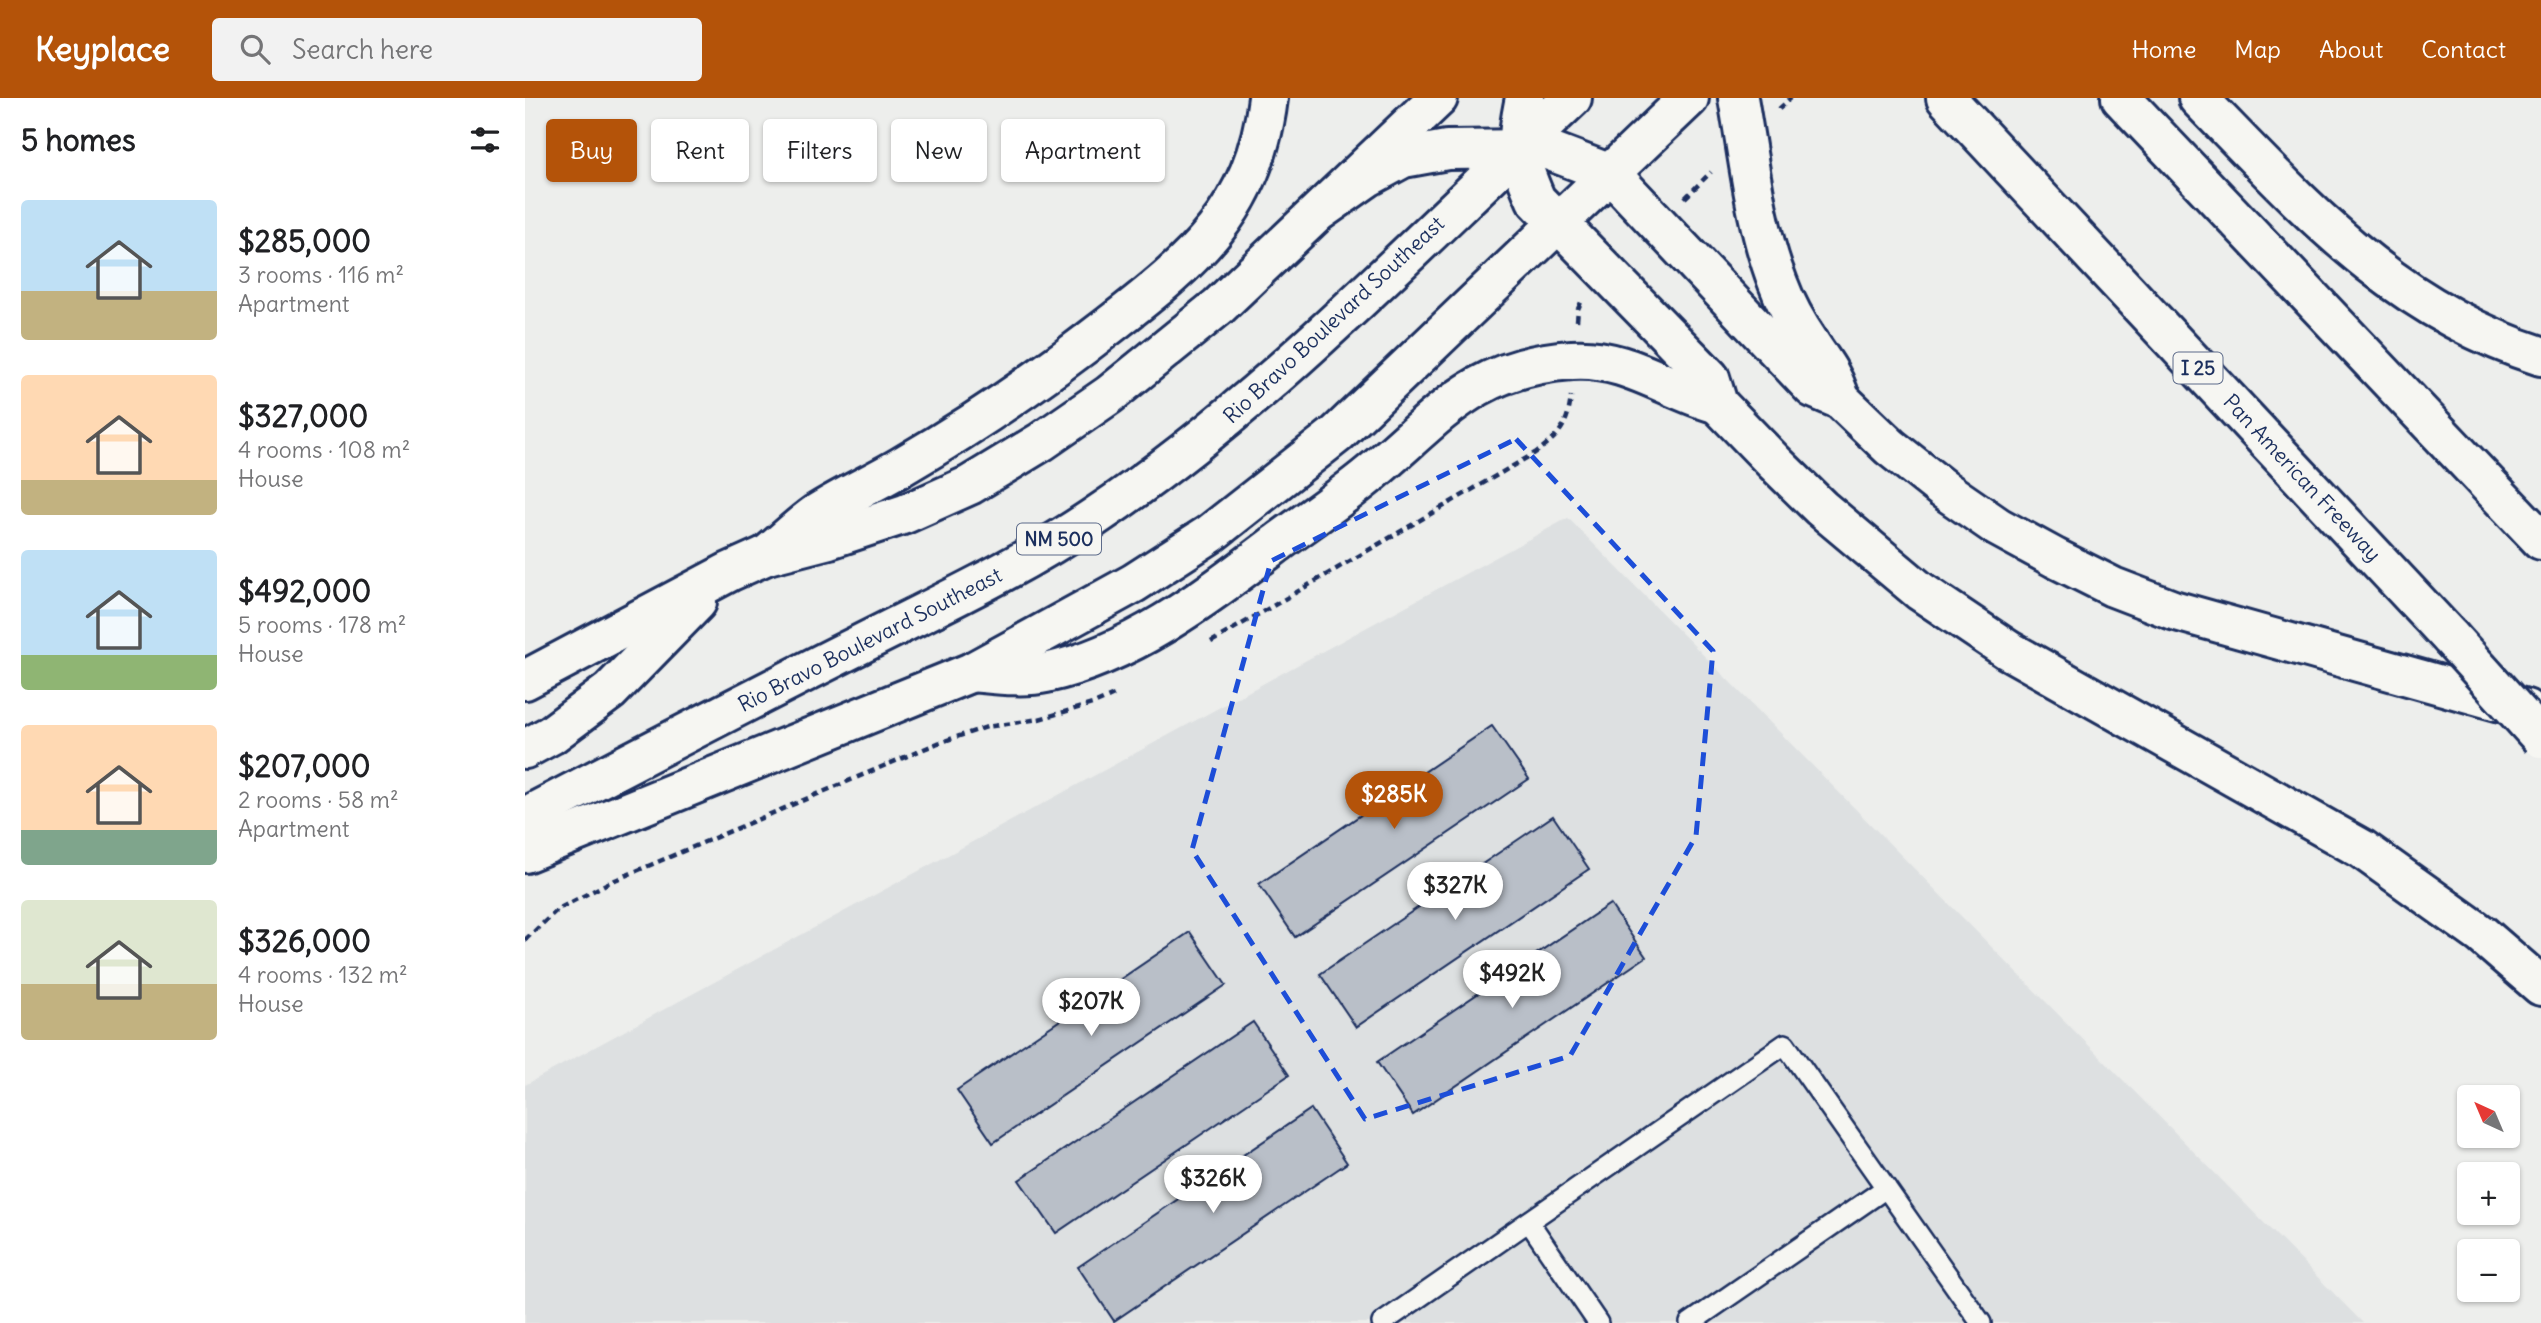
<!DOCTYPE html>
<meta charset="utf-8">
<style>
:root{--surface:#fff;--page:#f2f2f2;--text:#202124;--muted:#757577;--accent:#b45309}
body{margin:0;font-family:Delius,sans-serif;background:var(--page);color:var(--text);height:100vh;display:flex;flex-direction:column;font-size:26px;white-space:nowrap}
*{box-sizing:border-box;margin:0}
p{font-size:23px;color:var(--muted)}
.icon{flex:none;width:38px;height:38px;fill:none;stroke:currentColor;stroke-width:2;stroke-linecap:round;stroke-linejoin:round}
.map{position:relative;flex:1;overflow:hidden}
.sheet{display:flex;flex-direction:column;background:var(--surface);width:525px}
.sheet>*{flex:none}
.top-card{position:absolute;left:21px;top:21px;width:665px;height:63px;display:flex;gap:14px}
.needle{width:46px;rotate:316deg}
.tools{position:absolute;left:1932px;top:987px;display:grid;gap:14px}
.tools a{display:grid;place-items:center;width:63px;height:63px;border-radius:7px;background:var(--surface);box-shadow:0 2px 5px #0004;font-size:35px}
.price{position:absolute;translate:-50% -60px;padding:0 16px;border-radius:24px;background:#fff;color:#222;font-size:23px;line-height:46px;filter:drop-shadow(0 2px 4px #0008)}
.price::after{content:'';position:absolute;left:50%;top:42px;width:21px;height:16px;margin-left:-10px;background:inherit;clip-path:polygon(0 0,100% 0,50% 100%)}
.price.selected{background:var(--accent);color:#fff}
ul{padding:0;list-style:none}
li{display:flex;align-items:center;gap:21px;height:175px;padding:0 21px}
li span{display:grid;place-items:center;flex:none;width:196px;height:140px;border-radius:7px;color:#555}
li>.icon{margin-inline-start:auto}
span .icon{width:84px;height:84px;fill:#fffc;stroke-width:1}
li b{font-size:30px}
h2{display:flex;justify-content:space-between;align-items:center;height:84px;padding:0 21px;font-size:30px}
.pill{padding:0 24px;border-radius:7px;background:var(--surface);box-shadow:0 2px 5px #0004;font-size:24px;line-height:63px}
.pill.selected{background:var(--accent);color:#fff}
header{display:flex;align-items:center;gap:42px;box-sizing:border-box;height:98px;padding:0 35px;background:var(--accent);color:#fff}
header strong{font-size:33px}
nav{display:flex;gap:38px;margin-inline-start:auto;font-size:24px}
.search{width:490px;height:63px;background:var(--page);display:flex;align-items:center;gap:18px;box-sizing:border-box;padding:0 24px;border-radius:7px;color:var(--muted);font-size:26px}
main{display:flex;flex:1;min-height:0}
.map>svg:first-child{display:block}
.built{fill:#dde0e1}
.building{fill:#b9bfc8;stroke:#1b2f5e;stroke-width:2}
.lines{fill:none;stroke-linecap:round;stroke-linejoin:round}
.lane-casing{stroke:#1b2f5e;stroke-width:24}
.secondary-casing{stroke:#1b2f5e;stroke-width:44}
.primary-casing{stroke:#1b2f5e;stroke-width:44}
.highway-casing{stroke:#1b2f5e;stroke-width:44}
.path{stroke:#1b2f5e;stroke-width:4.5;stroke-dasharray:7 5;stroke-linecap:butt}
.lane{stroke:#f6f6f2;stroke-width:19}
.secondary{stroke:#f6f6f2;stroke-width:38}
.primary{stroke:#f6f6f2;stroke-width:38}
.highway{stroke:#f6f6f2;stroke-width:38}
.highway-bridge-casing{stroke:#1b2f5e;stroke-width:44;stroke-linecap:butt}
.highway-bridge{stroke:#f6f6f2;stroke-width:38}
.marked{fill:none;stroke:#1d4ed8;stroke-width:5;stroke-dasharray:14 9;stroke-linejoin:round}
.labels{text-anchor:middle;stroke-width:6;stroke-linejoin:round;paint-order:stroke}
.shield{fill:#f6f6f2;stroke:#5d6b8a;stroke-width:2}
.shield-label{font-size:19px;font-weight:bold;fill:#1b2f5e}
.street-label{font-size:21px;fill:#1b2f5e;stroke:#f6f6f2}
</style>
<header>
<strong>Keyplace</strong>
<div class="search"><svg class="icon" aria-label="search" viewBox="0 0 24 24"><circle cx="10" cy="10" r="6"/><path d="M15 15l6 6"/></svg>Search here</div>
<nav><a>Home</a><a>Map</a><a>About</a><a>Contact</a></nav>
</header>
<main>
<section class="sheet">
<h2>5 homes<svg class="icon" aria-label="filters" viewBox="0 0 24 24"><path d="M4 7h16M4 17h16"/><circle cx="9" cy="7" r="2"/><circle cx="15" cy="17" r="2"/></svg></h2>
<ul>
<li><span style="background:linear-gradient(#bfe0f5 65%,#c2b280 0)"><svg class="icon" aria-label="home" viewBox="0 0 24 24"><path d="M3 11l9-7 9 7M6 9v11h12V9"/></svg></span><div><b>$285,000</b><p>3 rooms · 116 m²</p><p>Apartment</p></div></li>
<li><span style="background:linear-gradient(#ffd9b3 75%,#c2b280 0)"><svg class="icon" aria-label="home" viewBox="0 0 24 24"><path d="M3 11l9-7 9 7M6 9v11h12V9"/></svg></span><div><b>$327,000</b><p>4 rooms · 108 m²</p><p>House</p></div></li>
<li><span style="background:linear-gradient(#bfe0f5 75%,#8fb573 0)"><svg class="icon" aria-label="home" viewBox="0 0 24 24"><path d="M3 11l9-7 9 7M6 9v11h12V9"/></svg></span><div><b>$492,000</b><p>5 rooms · 178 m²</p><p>House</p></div></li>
<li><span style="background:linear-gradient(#ffd9b3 75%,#7fa58c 0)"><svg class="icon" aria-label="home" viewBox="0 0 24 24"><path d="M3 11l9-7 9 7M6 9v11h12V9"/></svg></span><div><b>$207,000</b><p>2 rooms · 58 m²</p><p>Apartment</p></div></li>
<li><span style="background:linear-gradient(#dfe7d0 60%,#c2b280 0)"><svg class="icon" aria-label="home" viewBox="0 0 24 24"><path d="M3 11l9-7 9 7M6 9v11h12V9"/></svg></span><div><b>$326,000</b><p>4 rooms · 132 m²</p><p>House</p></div></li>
</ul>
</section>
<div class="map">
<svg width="2016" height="1225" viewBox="0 0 2016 1225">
<rect width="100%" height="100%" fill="#edeeec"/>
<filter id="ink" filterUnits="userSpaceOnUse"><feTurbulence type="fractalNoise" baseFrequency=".0143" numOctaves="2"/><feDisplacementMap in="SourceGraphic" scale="14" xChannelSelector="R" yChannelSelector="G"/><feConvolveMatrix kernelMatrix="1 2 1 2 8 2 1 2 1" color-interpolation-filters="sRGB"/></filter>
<g filter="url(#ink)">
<!-- built -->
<path class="built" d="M1043,420l795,805h-1838v-238z"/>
<!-- building -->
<g class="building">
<path d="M967,628l37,53 -234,158 -36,-53z"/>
<path d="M1028,718l36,53 -233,158 -36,-53z"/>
<path d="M1085,806l36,53 -233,158 -36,-53z"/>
<path d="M665,834l36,53 -233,158 -36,-53z"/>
<path d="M728,924l36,53 -233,158 -37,-53z"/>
<path d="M786,1011l36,54 -233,158 -36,-54z"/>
</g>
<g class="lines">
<defs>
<g id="lane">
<path d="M1004,1124l69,101"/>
<path d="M857,1225l403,-279 196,279"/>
<path d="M1165,1225l196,-135"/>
</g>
<path id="secondary" d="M992,52l55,-52"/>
<g id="primary">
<path d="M0,582l204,-108 38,-17 62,-16 76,-25 65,-29 71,-43 68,-47 110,-89 219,-208"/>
<path d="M0,651l26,-14 59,-44 87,-89"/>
<path d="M0,719c111,-58 222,-116 334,-172 79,-40 160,-77 234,-127 157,-105 288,-239 424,-368"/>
<path d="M0,755l447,-181 162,-89 76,-49 127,-100 352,-336"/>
</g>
<g id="highway">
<path d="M1000,0c-10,48 -8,58 11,102l174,178 8,26 56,58 47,46 99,83 88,59 354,199 119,85 60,52"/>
<path d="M1213,0c11,62 17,126 40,185 8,22 20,43 33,62 11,17 20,27 27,47"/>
<path d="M1421,0l505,540"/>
<path d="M1596,0l420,442"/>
<path d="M1673,0c106,108 193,210 343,258"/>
<path d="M796,112l47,-33 35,-19 44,-8 98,-1 66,25 202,214 28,12 49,47 53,42 55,38 57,31 58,29 60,23 353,99"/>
<path d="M242,457c16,-13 32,-29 49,-41 28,-18 60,-32 88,-49 72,-42 141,-89 206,-140 83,-64 145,-115 158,-227"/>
<path d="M447,574c23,2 51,6 74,1 88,-19 164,-79 234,-132 30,-22 61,-43 90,-67 70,-58 102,-107 202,-114 54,-4 97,31 146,44"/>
</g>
</defs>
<!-- lane casing -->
<use href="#lane" class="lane-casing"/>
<!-- secondary casing -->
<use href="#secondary" class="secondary-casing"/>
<!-- primary casing -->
<use href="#primary" class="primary-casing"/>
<!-- highway casing -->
<use href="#highway" class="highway-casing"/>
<!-- path -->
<g class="path">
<path d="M1254,11l12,-11"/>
<path d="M1160,100l26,-26"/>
<path d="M1052,223l1,-12 4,-9"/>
<path d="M686,544l324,-189c24,-17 33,-27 36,-57"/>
<path d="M0,842l33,-31 50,-26 330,-140 49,-16 52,-8 57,-16 18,-8"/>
</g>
<!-- lane -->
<use href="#lane" class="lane"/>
<!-- secondary -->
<use href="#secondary" class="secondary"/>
<!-- primary -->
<use href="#primary" class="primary"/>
<!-- highway -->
<use href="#highway" class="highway"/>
<defs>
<path id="highway-bridge" d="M1926,540l90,100"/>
</defs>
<!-- highway-bridge casing -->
<use href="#highway-bridge" class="highway-bridge-casing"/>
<!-- highway-bridge -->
<use href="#highway-bridge" class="highway-bridge"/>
</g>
</g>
<!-- marked area -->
<path class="marked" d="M991,341l197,212 -17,185 -126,220 -205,63 -173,-269 79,-289z"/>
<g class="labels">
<!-- shield labels -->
<g class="shield">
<rect x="1648.5" y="254.5" width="49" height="31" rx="5"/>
<rect x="492" y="425.5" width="84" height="31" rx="5"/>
</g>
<g class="shield-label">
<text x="1673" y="277">I 25</text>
<text x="534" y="448">NM 500</text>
</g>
<!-- street labels -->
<g class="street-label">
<text transform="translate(809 222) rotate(-43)" y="7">Rio Bravo Boulevard Southeast</text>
<text transform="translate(1777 380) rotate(47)" y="7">Pan American Freeway</text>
<text transform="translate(345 542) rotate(-27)" y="7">Rio Bravo Boulevard Southeast</text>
</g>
</g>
</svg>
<div class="tools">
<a><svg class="needle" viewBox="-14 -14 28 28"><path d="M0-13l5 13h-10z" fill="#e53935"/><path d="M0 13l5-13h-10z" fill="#757577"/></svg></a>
<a>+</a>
<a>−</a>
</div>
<b class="price selected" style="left:869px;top:733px">$285K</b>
<b class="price" style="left:930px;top:824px">$327K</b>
<b class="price" style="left:987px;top:912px">$492K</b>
<b class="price" style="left:566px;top:940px">$207K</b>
<b class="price" style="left:688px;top:1117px">$326K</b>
<div class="top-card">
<a class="pill selected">Buy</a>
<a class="pill">Rent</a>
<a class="pill">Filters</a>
<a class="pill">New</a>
<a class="pill">Apartment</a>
</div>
</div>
</main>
